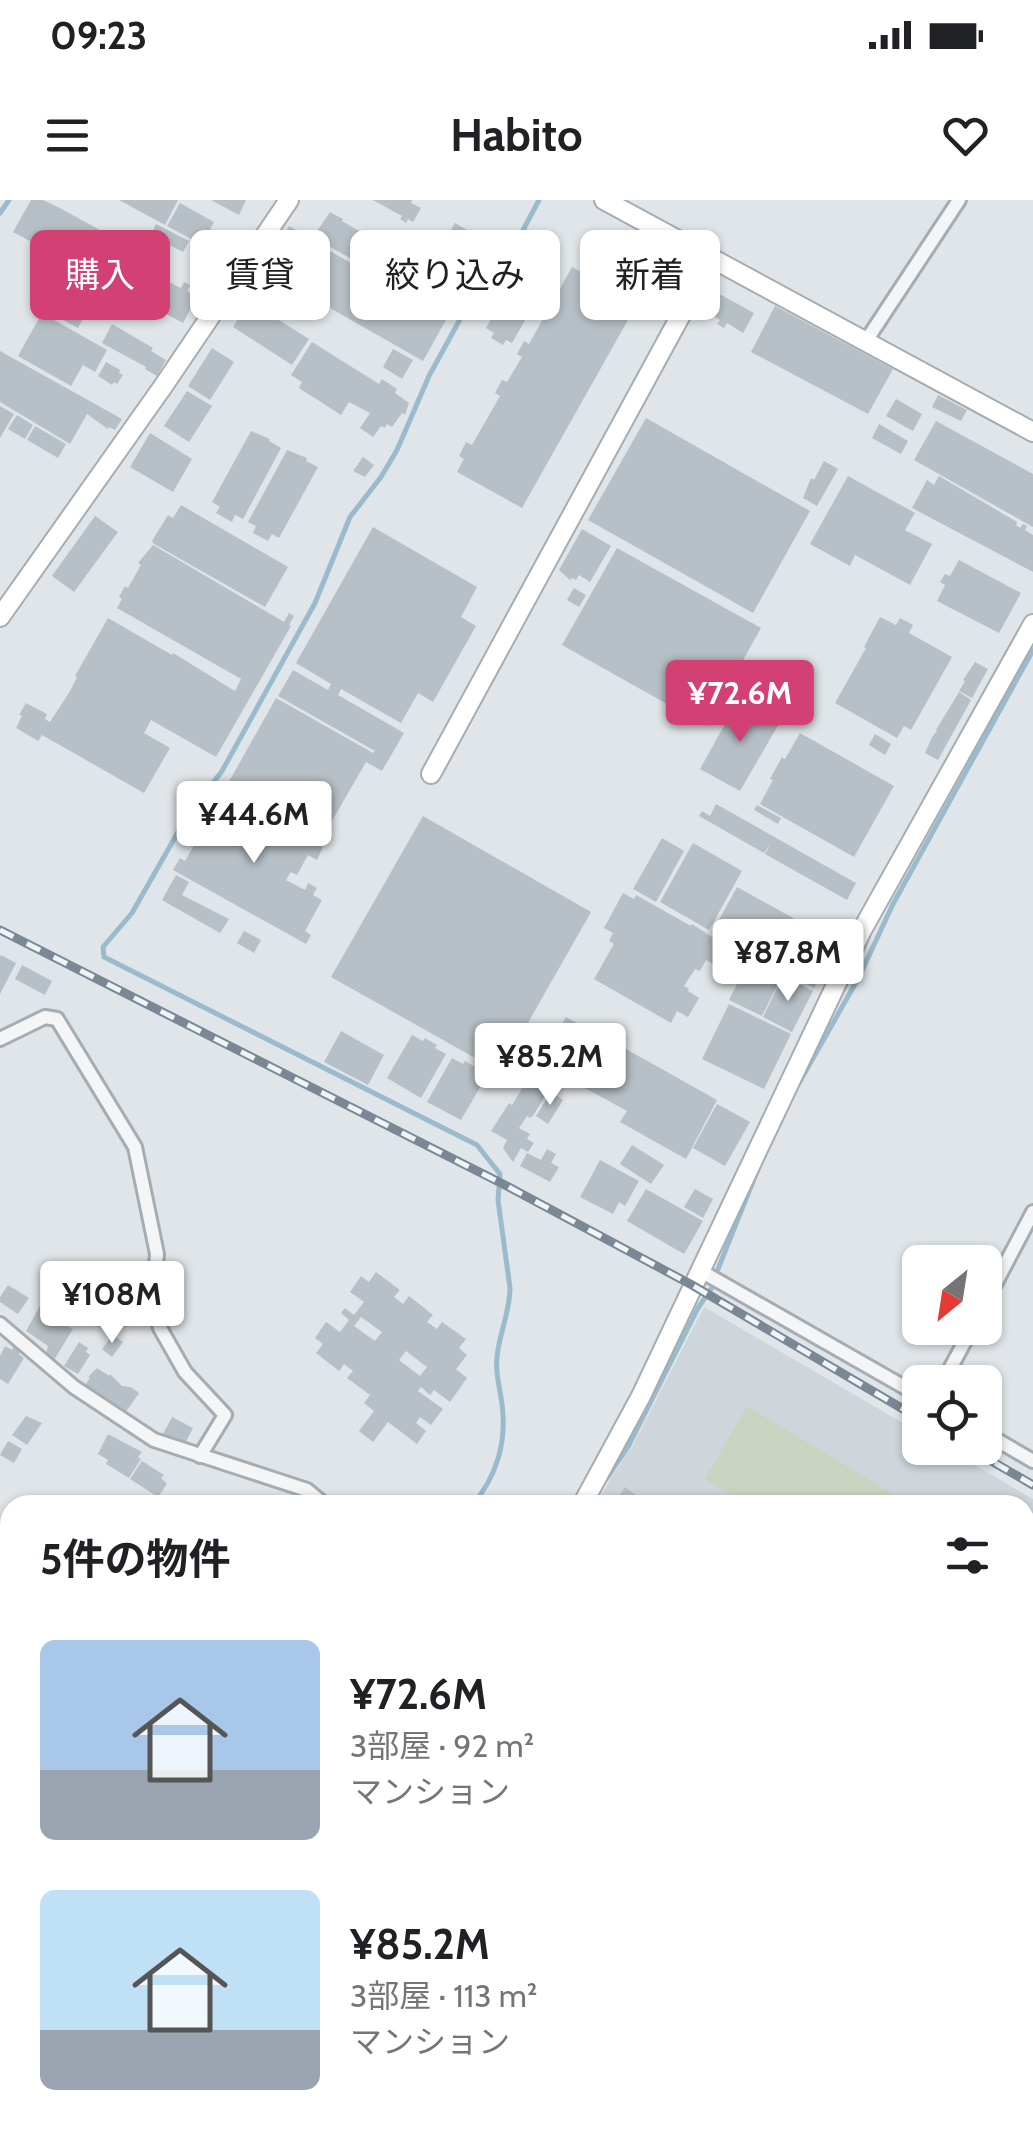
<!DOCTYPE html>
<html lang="ja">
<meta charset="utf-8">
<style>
:root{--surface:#fff;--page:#f2f2f2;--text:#202124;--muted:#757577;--accent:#d34073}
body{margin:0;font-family:Cabin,"Noto Sans JP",sans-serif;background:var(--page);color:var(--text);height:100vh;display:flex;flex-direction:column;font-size:38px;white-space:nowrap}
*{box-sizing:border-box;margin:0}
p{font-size:32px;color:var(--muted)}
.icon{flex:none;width:55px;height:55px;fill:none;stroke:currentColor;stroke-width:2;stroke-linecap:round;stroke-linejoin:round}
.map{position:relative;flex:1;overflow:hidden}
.sheet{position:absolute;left:0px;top:1295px;width:1035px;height:640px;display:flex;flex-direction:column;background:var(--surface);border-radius:30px 30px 0 0;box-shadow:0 2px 8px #0004}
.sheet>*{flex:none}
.banner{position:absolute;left:30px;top:30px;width:975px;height:90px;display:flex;gap:20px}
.needle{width:65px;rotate:210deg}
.fabs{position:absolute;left:902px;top:1045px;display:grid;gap:20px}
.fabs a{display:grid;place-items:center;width:100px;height:100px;border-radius:15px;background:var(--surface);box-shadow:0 2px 8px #0004;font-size:50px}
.price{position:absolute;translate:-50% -85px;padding:0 22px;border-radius:10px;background:#fff;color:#222;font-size:32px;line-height:65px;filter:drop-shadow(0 2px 5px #0008)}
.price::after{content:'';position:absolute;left:50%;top:60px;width:30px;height:22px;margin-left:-15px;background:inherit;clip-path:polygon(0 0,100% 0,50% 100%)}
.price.current{background:var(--accent);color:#fff}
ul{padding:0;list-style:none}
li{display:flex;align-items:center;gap:30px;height:250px;padding:0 40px}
li span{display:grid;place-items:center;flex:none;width:280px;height:200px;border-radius:15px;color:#555}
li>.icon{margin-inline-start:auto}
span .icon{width:120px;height:120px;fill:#fffc;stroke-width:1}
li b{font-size:42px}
h2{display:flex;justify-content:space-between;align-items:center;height:120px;padding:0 40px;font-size:42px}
.tag{padding:0 35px;border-radius:15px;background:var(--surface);box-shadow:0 2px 8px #0004;font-size:35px;line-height:90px}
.tag.current{background:var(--accent);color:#fff}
.status{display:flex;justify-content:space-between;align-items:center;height:70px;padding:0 50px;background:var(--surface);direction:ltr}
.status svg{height:28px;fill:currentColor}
header{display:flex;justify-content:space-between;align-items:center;height:130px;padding:0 40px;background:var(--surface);font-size:45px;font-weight:700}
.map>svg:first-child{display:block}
.built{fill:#ced5db}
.green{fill:#c9d4c1}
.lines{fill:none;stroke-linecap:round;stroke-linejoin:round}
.stream{stroke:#99bbcb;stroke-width:5}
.building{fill:#b7c0c6;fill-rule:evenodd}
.street-casing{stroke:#a5adb3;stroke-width:18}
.secondary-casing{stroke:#a5adb3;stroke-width:22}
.highway-casing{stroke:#8796a1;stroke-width:30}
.street{stroke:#f3f5f7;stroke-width:12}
.secondary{stroke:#fff;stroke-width:18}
.highway{stroke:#fff;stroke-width:25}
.rail-casing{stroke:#798894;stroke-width:9}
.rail{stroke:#eff4f7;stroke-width:5;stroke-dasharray:15;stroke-linecap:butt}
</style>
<div class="status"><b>09:23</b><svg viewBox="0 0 49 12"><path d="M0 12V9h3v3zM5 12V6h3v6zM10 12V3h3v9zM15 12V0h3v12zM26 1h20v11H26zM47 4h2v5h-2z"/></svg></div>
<header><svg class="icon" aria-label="menu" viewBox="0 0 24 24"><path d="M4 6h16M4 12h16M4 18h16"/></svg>Habito<svg class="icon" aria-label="heart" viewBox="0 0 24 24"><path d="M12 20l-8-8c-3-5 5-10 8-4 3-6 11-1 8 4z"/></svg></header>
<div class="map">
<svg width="1033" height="1935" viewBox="0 0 1033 1935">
<rect width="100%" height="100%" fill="#e0e5e9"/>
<!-- built -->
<path class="built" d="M704,1107l216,126v15h25l88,51v631l-8,-5v-620h-429l16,-29 21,-31z"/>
<!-- green -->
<path class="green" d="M747,1206l150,90 -5,9h-143l-44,-26z"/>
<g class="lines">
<!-- stream -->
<g class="stream">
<path d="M0,13l9,-13"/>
<path d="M799,883l60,-106 34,-73 140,-254"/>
<path d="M718,1069l40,-100"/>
<path d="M606,1279l23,-34 69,-137 13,-19"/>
<path d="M472,1305c25,-28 35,-64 30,-101 -2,-16 -7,-31 -5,-47 2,-23 13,-45 13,-69l-12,-88 2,-26 -23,-29 -373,-188 -1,-10 29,-34 54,-95 36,-47 93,-168 35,-86 31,-40 16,-27 32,-74 35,-64 48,-61 27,-51"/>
<path d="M447,1925l4,10"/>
</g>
</g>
<!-- building -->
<g class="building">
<path d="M31,0h12l15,7 93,51 -6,11 20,11 -15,29 -21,-11 1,-3 -117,-63z"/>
<path d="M119,0h59l-13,25z"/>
<path d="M211,0h35l-7,15z"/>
<path d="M373,0h39l-1,3 10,5 -8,14 -5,-3 -2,4 -6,-4 2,-3z"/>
<path d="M180,3l34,19 -4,7 29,16 -8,15 -64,-34z"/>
<path d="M330,12l13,7 -1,2 91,53 -14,24 -106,-61z"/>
<path d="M455,23l31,18 -7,13 -32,-17z"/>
<path d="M156,24l33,17 -6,11 -32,-17z"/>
<path d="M289,26l24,13 -14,27 -25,-13z"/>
<path d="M316,43l131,75 -24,43 -121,-69 10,-16 -11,-7z"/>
<path d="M521,67l26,15 -35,61 -6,-3 -3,5 -12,-7 3,-5 -8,-5z"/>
<path d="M572,67l29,16 5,-8 4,-1 3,6 -4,8 28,16 -115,204 -65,-36 7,-13 -5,-3 7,-14 6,3 28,-49 -5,-3 7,-13 5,2 15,-25 -5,-3 7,-13 5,3z"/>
<path d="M443,78l17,10 -14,25 -17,-9z"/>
<path d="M169,82l12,6 3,-6 6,3 -3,6 10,6 -14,26 -28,-15z"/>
<path d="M714,91l40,22 -11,20 -16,-10 -3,5 -7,-4 3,-4 -17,-10z"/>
<path d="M249,101l60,38 -17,26 -59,-38z"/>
<path d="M57,102l14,8 2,-4 13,7 -8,15 -24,-13 2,-3 -4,-2z"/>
<path d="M775,106l118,63 -25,45 -117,-62z"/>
<path d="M42,113l65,37 -12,22 -12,-7 -12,21 -53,-30z"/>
<path d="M112,124l41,24 -2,3 15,9 -9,16 -12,-7 1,-2 -44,-24z"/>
<path d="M312,142l67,42 3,-5 15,10 -2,4 14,10 -4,12 -3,-2 -10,14 -5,-3 -2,4 -4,-2 -8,11 -13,-9 10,-15 -21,-11 -8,13 -42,-27 3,-6 -11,-7z"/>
<path d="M212,148l22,14 -24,38 -22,-14z"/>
<path d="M393,149l20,11 -11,19 -19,-12z"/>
<path d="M0,151l122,68 -7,11 -6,-3 -1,2 -21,-15 -17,30 -70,-42z"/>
<path d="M106,162l14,8 -1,3 4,2 -6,9 -3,-2 -2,3 -14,-9z"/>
<path d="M187,191l25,15 -23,36 -25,-16z"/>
<path d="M938,195l29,15 -6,11 -29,-14z"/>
<path d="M896,199l26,15 -9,17 -27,-15z"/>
<path d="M0,206l14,8 -14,24z"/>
<path d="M17,215l16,10 -8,14 -17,-10z"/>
<path d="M646,218l164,93 -57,102 -165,-93z"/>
<path d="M936,221l97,53v53l-119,-67z"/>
<path d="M879,224l29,17 -7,13 -29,-16z"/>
<path d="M35,226l31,18 -8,14 -31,-18z"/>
<path d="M251,231l19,8 -1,2 12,7 -38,71 -8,-4 -3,7 -16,-9 4,-6 -8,-5z"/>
<path d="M150,233l42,26 -19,33 -43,-25z"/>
<path d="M287,250l20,8 -1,3 12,6 -39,71 -7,-4 -4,7 -15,-8 3,-7 -8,-4z"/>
<path d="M363,257l11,8 -9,12 -12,-6z"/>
<path d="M824,261l14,8 -21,37 -14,-8 8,-20 3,2z"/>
<path d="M848,276l67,37 -10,17 27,14 -22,41 -55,-30 -5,11 -40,-22z"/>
<path d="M939,276l78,46 -1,3 4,3 3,-4 4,2 -2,4 8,5v37l-121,-64 15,-28 7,5z"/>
<path d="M181,305l107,62 -23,40 -111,-63 -2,-3 16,-26 5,3z"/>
<path d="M95,316l23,16 -44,60 -22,-16z"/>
<path d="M373,327l104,60 -16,30 15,9 -43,76 -15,-9 -17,30 -60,-34 -3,6 66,38 -22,38 -16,-9 -45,78 -95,-53 50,-89 97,55 2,-2 -97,-55 15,-26 35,20 3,-6 -35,-21z"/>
<path d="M582,329l29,17 -21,36 -11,-7 -3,5 -4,-2 -2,2 -11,-10z"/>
<path d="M153,345l131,77 5,-9 5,3 -5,9 2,1 -75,131 -65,-37 -7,13 26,15 -26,45 -102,-58 -4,6 -22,-13 6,-12 -3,-1 7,-12 21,11 -2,5 5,3 20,-31 7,-14 -2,-1 33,-58 64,37 1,-2 62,38 6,-12 -124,-71 5,-9 -3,-2 6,-11 3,2 13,-23 -3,-2z"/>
<path d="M617,348l144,80 -55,98 -144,-81z"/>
<path d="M959,360l62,33 -22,40 -62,-32 8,-16 -5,-3 5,-8 5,2z"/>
<path d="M574,388l12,7 -7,12 -12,-7z"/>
<path d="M880,417l16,8 4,-7 13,7 -4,8 43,24 -41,73 -7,-4 -7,12 -62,-35 31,-55 -2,-1z"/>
<path d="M975,462l13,7 -16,29 -13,-7 6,-10 -2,-1z"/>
<path d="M959,492l12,8 -33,60 -13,-7 7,-16 5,-6 -1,-1z"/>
<path d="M739,499l41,23 -40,69 -40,-22z"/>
<path d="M800,533l94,53 -40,71 -94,-53 13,-24 -3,-1 12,-22 3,2z"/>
<path d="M875,534l16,10 -6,11 -16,-10z"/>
<path d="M225,591l98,56 -6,13 -9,-5 -11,20 -6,-3 -5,8 19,10 3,-7 9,5 -4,7 9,5 -17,31 6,4 -5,9 -133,-74 7,-12 5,3z"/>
<path d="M716,604l140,79 -9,17 -82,-46 5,-10 -6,9 -65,-37 3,-5 8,5z"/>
<path d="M757,605l24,13 -3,6 -24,-14z"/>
<path d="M423,616l168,96 -91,160 -169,-95z"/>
<path d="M662,638l22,13 -28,51 -23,-13z"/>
<path d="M693,643l49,28 -33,59 -49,-28z"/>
<path d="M176,675l13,7 -7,13 47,24 -9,14 -58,-33z"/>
<path d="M737,687l74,41 -25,44 -73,-41z"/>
<path d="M623,693l11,6 2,-4 55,31 1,-2 35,23 -10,19 -11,-6 -6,11 -5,-2 -11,17 5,3 -1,2 11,7 -11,19 -11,-6 -6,12 -77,-44 20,-35 -5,-3 4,-8 -9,-5z"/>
<path d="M820,727l9,5 2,-2 6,4 3,-6 7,3 -13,21 -6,-4 -5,8 7,4 -16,28 -16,-9 21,-36 -6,-3z"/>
<path d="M244,731l17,9 -7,13 -17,-10z"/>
<path d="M1,755l15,8 -16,31v-37z"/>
<path d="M751,756l31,20 -20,40 -33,-16z"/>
<path d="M22,765l30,16 -7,14 -30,-16z"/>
<path d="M783,776l30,15 -21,41 -29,-15z"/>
<path d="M729,804l62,30 -27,55 -62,-30z"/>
<path d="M566,817l23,13 5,-4 9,5 -2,4 116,65 -31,59 -66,-37 7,-11 -64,-35 1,-2 -18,-10 -3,5 -9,-5 9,-15 4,2z"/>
<path d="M341,831l43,24 -16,30 -44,-23z"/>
<path d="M412,835l11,6 2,-3 12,7 -2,3 11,6 -25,44 -34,-20z"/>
<path d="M452,858l11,6 2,-3 12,7 -2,4 11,5 -25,43 -34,-18z"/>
<path d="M528,879l20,12 -15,25 -3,2 -3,-2 -8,12 11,6 -3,5 7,4 -6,9 -7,-4 -8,14 -10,-14 4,-8 -16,-9 18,-28 3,2z"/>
<path d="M551,892l12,8 -15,24 -12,-8z"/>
<path d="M717,904l33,18 -25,44 -32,-18z"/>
<path d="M632,945l32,20 -13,19 -31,-20z"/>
<path d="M547,949l9,5 -5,9 8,4 -9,15 -30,-16 7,-13 14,7z"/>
<path d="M600,960l39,21 -14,25 -6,-4 -6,12 -33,-17z"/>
<path d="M646,989l57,32 -19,33 -57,-33z"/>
<path d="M695,989l18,10 -10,19 -19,-11z"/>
<path d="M376,1072l24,18 -6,7 9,7 6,-8 24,19 -6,7 10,7 5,-7 24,17 -7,9 8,7 -11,14 11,9 -17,24 -16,-12 -4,5 -9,-8 -3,4 25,18 -12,16 -11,-8 -4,6 10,8 -9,13 -29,-22 -15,20 -14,-11 15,-20 -10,-8 6,-8 -23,-17 6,-7 -9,-7 -5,7 -23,-18 7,-9 -8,-6 11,-16 14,10 9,-12 -8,-7 4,-5 9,7 10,-13 -14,-10 11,-16 8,6zM361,1117l21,15 -7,9 -21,-15zM406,1151l21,16 -7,9 -21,-16z"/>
<path d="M8,1085l21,13 -11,16 -18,-12v-5z"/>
<path d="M40,1106l19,14 3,-5 8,6 -3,5 6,3 -19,31 -8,-6 2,-8 -22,-15z"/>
<path d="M111,1137l2,2 3,-2 7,5 -11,15 -10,-8z"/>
<path d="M79,1142l9,6 -2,4 4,3 -12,19 -14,-8z"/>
<path d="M14,1145l6,6 -1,3 5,4 -16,26 -8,-5v-23l5,-10 7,4z"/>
<path d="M97,1168l12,8 1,-2 12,12 9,1 8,6 -14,20 -14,-11 -2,3 -22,-17 -2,-3 5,-7 -2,-1z"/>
<path d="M26,1216l16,7 -15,22 -15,-10z"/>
<path d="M172,1217l21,11 -10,19 -21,-11z"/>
<path d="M108,1234l34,18 -4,5 3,2 -12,19 -23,-14 2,-4 -10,-6z"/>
<path d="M8,1241l14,8 -8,14 -14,-8z"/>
<path d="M142,1261l22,14 -3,3 6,6 -9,13 -28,-18z"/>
<path d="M625,1287l11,8 -2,3 2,1 -3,6h-20z"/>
<path d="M1025,1312l8,5v66l-8,-5z"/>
<path d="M10,1576v30l-10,-7v-8z"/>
<path d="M0,1776l6,5 4,-5v29l-10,-6z"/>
<path d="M0,1808l10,4v20l-7,-5 -3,5z"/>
<path d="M10,1850v49l-10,-2v-31z"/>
<path d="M71,1925h24l-7,10h-24z"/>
<path d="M482,1925h13l6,4 -4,6h-22z"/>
<path d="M860,1925h6l17,10h-28z"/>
</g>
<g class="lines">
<defs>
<g id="street">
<path d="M866,141l93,-141"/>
<path d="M0,839l45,-22 12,2 78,128 22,107 -4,43 7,31 25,44 40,43 -25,41"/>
<path d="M699,1070l221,126"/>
<path d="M985,1103l48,-91"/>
<path d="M0,1124l74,63 80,53 153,50 18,15"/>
<path d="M943,1182l29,-54"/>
<path d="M985,1233l48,28"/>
<path d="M385,1935l6,-10"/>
</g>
<g id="secondary">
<path d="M604,0l429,232"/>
<path d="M0,417l164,-232 125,-185"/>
<path d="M431,574l281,-516"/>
<path d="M582,1305l59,-109 221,-466 171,-306"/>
</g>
<g id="highway">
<path d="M0,1906l10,7"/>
<path d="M27,1925l14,10"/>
</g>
</defs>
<!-- street casing -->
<use href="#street" class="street-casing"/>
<!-- secondary casing -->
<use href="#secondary" class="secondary-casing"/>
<!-- highway casing -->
<use href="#highway" class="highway-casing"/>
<!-- street -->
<use href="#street" class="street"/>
<!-- secondary -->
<use href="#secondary" class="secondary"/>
<!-- highway -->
<use href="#highway" class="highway"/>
<defs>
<g id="rail">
<path d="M0,730l503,254 189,101 228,134"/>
<path d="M969,1248l64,37"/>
</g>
</defs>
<!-- rail casing -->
<use href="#rail" class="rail-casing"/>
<!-- rail -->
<use href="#rail" class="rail"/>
</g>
</svg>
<div class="fabs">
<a><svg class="needle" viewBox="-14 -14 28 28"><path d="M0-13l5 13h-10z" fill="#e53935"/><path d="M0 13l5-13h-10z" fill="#757577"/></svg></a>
<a><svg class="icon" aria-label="locate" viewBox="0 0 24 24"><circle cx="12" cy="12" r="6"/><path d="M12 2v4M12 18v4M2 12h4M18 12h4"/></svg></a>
</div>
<b class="price current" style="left:740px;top:545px">¥72.6M</b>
<b class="price" style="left:254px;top:666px">¥44.6M</b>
<b class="price" style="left:788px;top:804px">¥87.8M</b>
<b class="price" style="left:550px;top:908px">¥85.2M</b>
<b class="price" style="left:112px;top:1146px">¥108M</b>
<div class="banner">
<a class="tag current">購入</a>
<a class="tag">賃貸</a>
<a class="tag">絞り込み</a>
<a class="tag">新着</a>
</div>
<section class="sheet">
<h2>5件の物件<svg class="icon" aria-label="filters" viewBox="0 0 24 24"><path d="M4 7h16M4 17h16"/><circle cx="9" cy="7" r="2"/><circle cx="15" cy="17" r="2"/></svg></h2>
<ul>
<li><span style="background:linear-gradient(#a9c7e8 65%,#9aa5b1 0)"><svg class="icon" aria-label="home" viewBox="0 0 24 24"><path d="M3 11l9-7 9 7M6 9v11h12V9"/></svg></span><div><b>¥72.6M</b><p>3部屋 · 92 m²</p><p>マンション</p></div></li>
<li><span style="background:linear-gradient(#bfe0f5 70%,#9aa5b1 0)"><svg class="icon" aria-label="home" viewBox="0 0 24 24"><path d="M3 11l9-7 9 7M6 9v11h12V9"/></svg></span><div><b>¥85.2M</b><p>3部屋 · 113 m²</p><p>マンション</p></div></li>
</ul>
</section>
</div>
